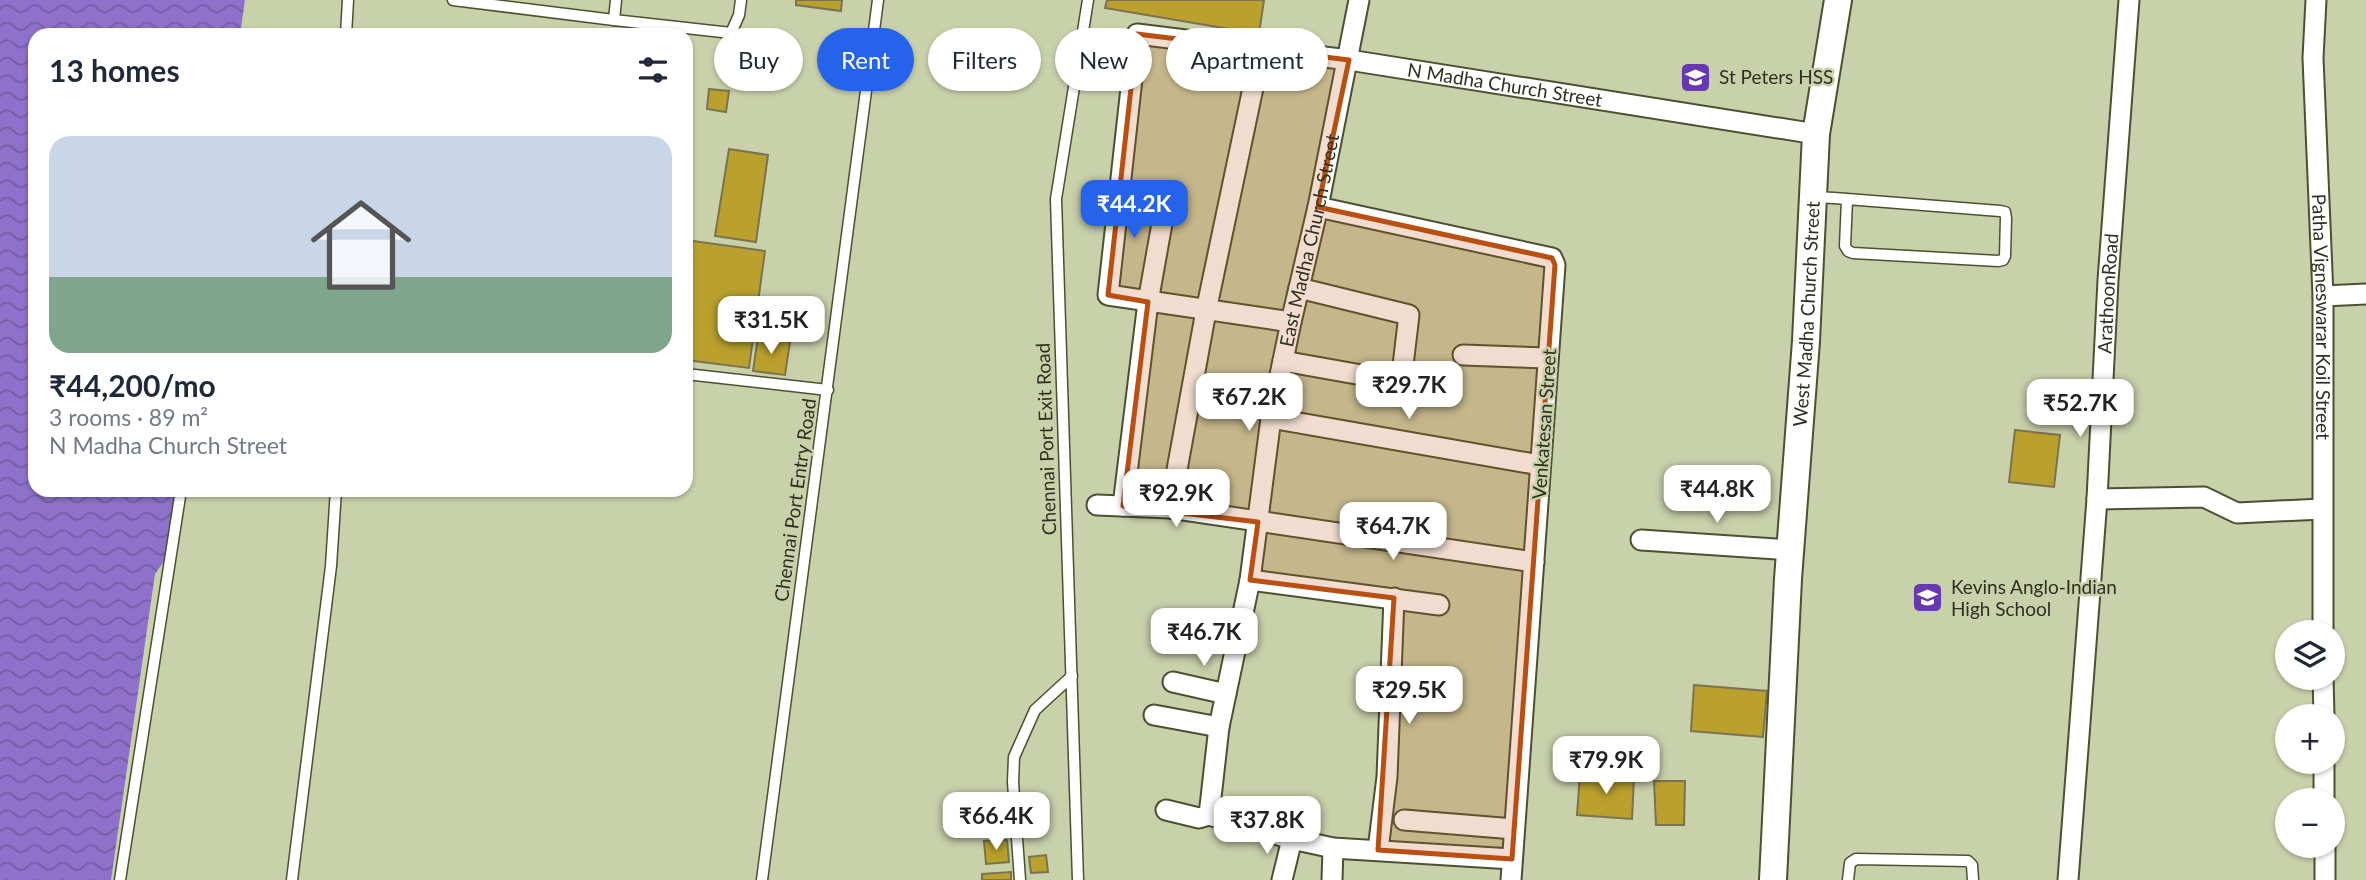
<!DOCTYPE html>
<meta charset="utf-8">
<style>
:root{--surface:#fff;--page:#f6f6f7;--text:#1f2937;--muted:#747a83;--line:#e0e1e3;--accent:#2563eb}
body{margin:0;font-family:Lato,sans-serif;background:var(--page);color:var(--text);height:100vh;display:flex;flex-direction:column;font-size:26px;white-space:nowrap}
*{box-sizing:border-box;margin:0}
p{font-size:23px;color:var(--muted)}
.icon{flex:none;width:38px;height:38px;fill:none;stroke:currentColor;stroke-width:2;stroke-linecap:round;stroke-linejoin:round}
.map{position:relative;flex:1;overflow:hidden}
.details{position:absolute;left:28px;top:28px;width:665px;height:469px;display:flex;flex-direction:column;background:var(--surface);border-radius:21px;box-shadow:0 2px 5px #0004}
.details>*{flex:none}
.hud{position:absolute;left:714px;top:28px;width:665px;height:63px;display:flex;gap:14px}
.buttons{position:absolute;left:2275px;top:620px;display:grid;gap:14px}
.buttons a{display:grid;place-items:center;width:70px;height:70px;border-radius:50%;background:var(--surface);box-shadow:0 2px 5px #0004;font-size:35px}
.price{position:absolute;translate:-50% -60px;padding:0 16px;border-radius:14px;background:#fff;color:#222;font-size:23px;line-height:46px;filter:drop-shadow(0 2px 4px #0008)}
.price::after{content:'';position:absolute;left:50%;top:42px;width:21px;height:16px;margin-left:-10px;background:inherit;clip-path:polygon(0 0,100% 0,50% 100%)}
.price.on{background:var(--accent);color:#fff}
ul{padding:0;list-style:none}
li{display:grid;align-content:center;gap:14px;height:371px;padding:0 21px}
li+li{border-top:2px solid var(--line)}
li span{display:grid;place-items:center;height:217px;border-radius:21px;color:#555}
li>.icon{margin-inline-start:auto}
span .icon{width:126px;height:126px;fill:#fffc;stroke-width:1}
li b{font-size:30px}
h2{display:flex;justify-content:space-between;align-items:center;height:84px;padding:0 21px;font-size:30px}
.chip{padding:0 24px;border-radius:32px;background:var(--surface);box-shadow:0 2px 5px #0004;font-size:24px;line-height:63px}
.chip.on{background:var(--accent);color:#fff}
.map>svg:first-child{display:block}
.water{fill:url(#water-waves)}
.building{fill:#baa12d;stroke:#7b7350;stroke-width:2}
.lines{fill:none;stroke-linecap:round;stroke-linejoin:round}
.lane-casing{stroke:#4b5130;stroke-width:13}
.street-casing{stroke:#4b5130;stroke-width:23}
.secondary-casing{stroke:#4b5130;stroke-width:30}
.lane{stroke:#fff;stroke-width:10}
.street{stroke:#fff;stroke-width:19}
.secondary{stroke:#fff;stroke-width:26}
.marked{fill:#b94f11;fill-opacity:0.2;stroke:#b94f11;stroke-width:5;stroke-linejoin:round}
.labels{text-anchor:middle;stroke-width:5;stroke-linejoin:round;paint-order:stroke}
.poi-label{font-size:19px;fill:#2d3021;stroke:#c9d1ab;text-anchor:start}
.street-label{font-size:19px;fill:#2d3021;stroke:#c9d1ab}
</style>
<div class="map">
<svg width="2366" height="880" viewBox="0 0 2366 880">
<defs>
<pattern id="water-waves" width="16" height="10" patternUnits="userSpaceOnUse" patternTransform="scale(1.75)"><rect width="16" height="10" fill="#8d71ca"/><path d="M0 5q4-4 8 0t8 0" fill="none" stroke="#745da4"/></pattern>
</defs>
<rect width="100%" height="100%" fill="#c9d1ab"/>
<!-- water -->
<path class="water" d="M0,0h245l-5,35h-205v455h143l-8,63 -15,21 -44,306h-111z"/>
<!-- building -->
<g class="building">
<path d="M796,0h46l-1,11 -45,-6z"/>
<path d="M1107,0h157l-5,34 -154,-26z"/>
<path d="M709,89l20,2 -3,21 -19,-3z"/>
<path d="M729,149l39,6 -12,87 -41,-6z"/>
<path d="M686,240l79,11 -16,117 -63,-8z"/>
<path d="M758,337l32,5 -5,33 -32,-4z"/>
<path d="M2015,430l45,5 -6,52 -45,-5z"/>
<path d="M1694,685l73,6 -4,46 -72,-6z"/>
<path d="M1580,774l54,3 -2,42 -55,-4z"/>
<path d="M1654,781h31l-1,44h-28z"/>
<path d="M1007,840l2,22 -23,2 -2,-23z"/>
<path d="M1046,855l2,17 -17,1 -2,-16z"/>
<path d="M1011,872v8h-29v-6z"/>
</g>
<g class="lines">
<defs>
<g id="lane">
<path d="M453,0l161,20"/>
<path d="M616,0l-2,20 117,13 8,-18 2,-15"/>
<path d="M346,35l2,-35"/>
<path d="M1815,197l19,1 166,13 5,1 1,6 -1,38 -2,4 -5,1 -145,-8 -5,-2 -3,-5 2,-46"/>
<path d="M686,374l142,16"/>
<path d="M120,880l61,-390"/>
<path d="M292,880l39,-314 5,-76"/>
<path d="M762,880l116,-880"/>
<path d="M1020,880l-7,-98 1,-25 21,-47 37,-34"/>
<path d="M1078,880l-22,-681 32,-199"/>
<path d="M1848,880l2,-17 6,-4 112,2 4,4 1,15"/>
</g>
<g id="street">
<path id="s1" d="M2316,0l-3,58 10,238v336"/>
<path d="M1318,207l234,51 3,7 -44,615"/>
<path d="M2323,296l43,-2"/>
<path id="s2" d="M1291,322l-183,-27 29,-261 212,26 467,74"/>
<path d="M1463,355l85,3"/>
<path d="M1283,361l118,21 8,-67 -110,-27"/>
<path d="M1271,418l269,47"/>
<path d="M2097,499l107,-2 33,16 85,-4"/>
<path d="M1097,505l73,3 364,54"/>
<path d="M1123,506l25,-204 15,-84"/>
<path d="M1170,508l36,-197 55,-261"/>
<path d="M1641,540l149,10"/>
<path d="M1250,580l189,25"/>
<path d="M2323,677l1,39"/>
<path d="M1173,682l53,12"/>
<path d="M1154,715l65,12"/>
<path d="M2324,761v39"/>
<path d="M1166,810l33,8 10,-3 83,24 41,9 179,11"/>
<path id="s3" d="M1209,815l10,-88 31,-147 21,-162 20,-96 27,-115 41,-207"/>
<path d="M1404,820l110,9"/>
<path d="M2325,845v35"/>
<path d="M1378,850l9,-73 7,-179"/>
<path d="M1282,880l10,-41"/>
<path d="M1332,880l1,-32"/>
<path id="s4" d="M2068,880l29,-381 11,-219 21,-280"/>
</g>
<g id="secondary">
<path id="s5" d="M1773,880l15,-301 18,-238 10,-207 22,-134"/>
</g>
</defs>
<!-- lane casing -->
<use href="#lane" class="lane-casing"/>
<!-- street casing -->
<use href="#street" class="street-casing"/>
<!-- secondary casing -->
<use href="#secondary" class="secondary-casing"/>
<!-- lane -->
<use href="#lane" class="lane"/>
<!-- street -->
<use href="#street" class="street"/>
<!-- secondary -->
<use href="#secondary" class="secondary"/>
</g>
<!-- marked area -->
<path class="marked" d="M1137,34l212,26 -31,147 234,51 3,7 -43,594 -134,-9 16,-252 -144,-18 8,-58 -135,-16 25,-204 -40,-7z"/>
<!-- icons -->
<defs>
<symbol id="school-square" viewBox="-11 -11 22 22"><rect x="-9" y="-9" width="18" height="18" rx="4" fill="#6739b1" stroke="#c9d1ab"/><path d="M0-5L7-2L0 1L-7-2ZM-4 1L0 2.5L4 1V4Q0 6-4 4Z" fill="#fff"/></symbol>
</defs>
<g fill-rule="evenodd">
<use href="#school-square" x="1678" y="60" width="35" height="35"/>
<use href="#school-square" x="1910" y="580" width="35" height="35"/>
</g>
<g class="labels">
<!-- poi labels -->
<g class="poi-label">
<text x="1719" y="84">St Peters HSS</text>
<text x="1951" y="594">Kevins Anglo-Indian<tspan x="1951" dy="22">High School</tspan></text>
</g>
<!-- street labels -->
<g class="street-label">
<text dy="7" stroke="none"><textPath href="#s2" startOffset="819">N Madha Church Street</textPath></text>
<text dy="7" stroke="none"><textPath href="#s3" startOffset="584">East Madha Church Street</textPath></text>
<text dy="7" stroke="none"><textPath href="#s4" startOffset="588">ArathoonRoad</textPath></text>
<text dy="7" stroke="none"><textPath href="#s5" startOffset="567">West Madha Church Street</textPath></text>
<text dy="7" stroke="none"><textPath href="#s1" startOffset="317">Patha Vigneswarar Koil Street</textPath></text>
<text transform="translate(1544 424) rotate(-86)" y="7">Venkatesan Street</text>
<text transform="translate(1046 439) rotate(-92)" y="7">Chennai Port Exit Road</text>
<text transform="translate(795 500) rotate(-82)" y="7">Chennai Port Entry Road</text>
</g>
</g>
</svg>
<div class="buttons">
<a><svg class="icon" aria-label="layers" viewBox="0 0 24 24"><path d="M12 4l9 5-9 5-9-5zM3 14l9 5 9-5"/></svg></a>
<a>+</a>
<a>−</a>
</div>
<b class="price on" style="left:1134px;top:240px">₹44.2K</b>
<b class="price" style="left:771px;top:356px">₹31.5K</b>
<b class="price" style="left:1409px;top:421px">₹29.7K</b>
<b class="price" style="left:1249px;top:433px">₹67.2K</b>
<b class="price" style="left:2080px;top:439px">₹52.7K</b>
<b class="price" style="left:1717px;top:525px">₹44.8K</b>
<b class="price" style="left:1176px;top:529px">₹92.9K</b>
<b class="price" style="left:1393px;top:562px">₹64.7K</b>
<b class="price" style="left:1204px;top:668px">₹46.7K</b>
<b class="price" style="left:1409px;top:726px">₹29.5K</b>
<b class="price" style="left:1606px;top:796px">₹79.9K</b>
<b class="price" style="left:996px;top:852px">₹66.4K</b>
<b class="price" style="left:1267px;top:856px">₹37.8K</b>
<div class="hud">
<a class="chip">Buy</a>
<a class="chip on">Rent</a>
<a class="chip">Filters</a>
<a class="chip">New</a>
<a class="chip">Apartment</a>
</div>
<section class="details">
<h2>13 homes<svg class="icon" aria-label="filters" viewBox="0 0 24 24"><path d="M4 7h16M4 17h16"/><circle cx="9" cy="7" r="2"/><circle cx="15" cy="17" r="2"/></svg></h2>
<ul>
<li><span style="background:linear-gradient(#c9d6e8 65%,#7fa58c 0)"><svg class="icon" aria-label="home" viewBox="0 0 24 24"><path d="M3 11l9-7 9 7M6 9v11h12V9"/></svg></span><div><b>₹44,200/mo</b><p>3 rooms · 89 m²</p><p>N Madha Church Street</p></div></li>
</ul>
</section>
</div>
